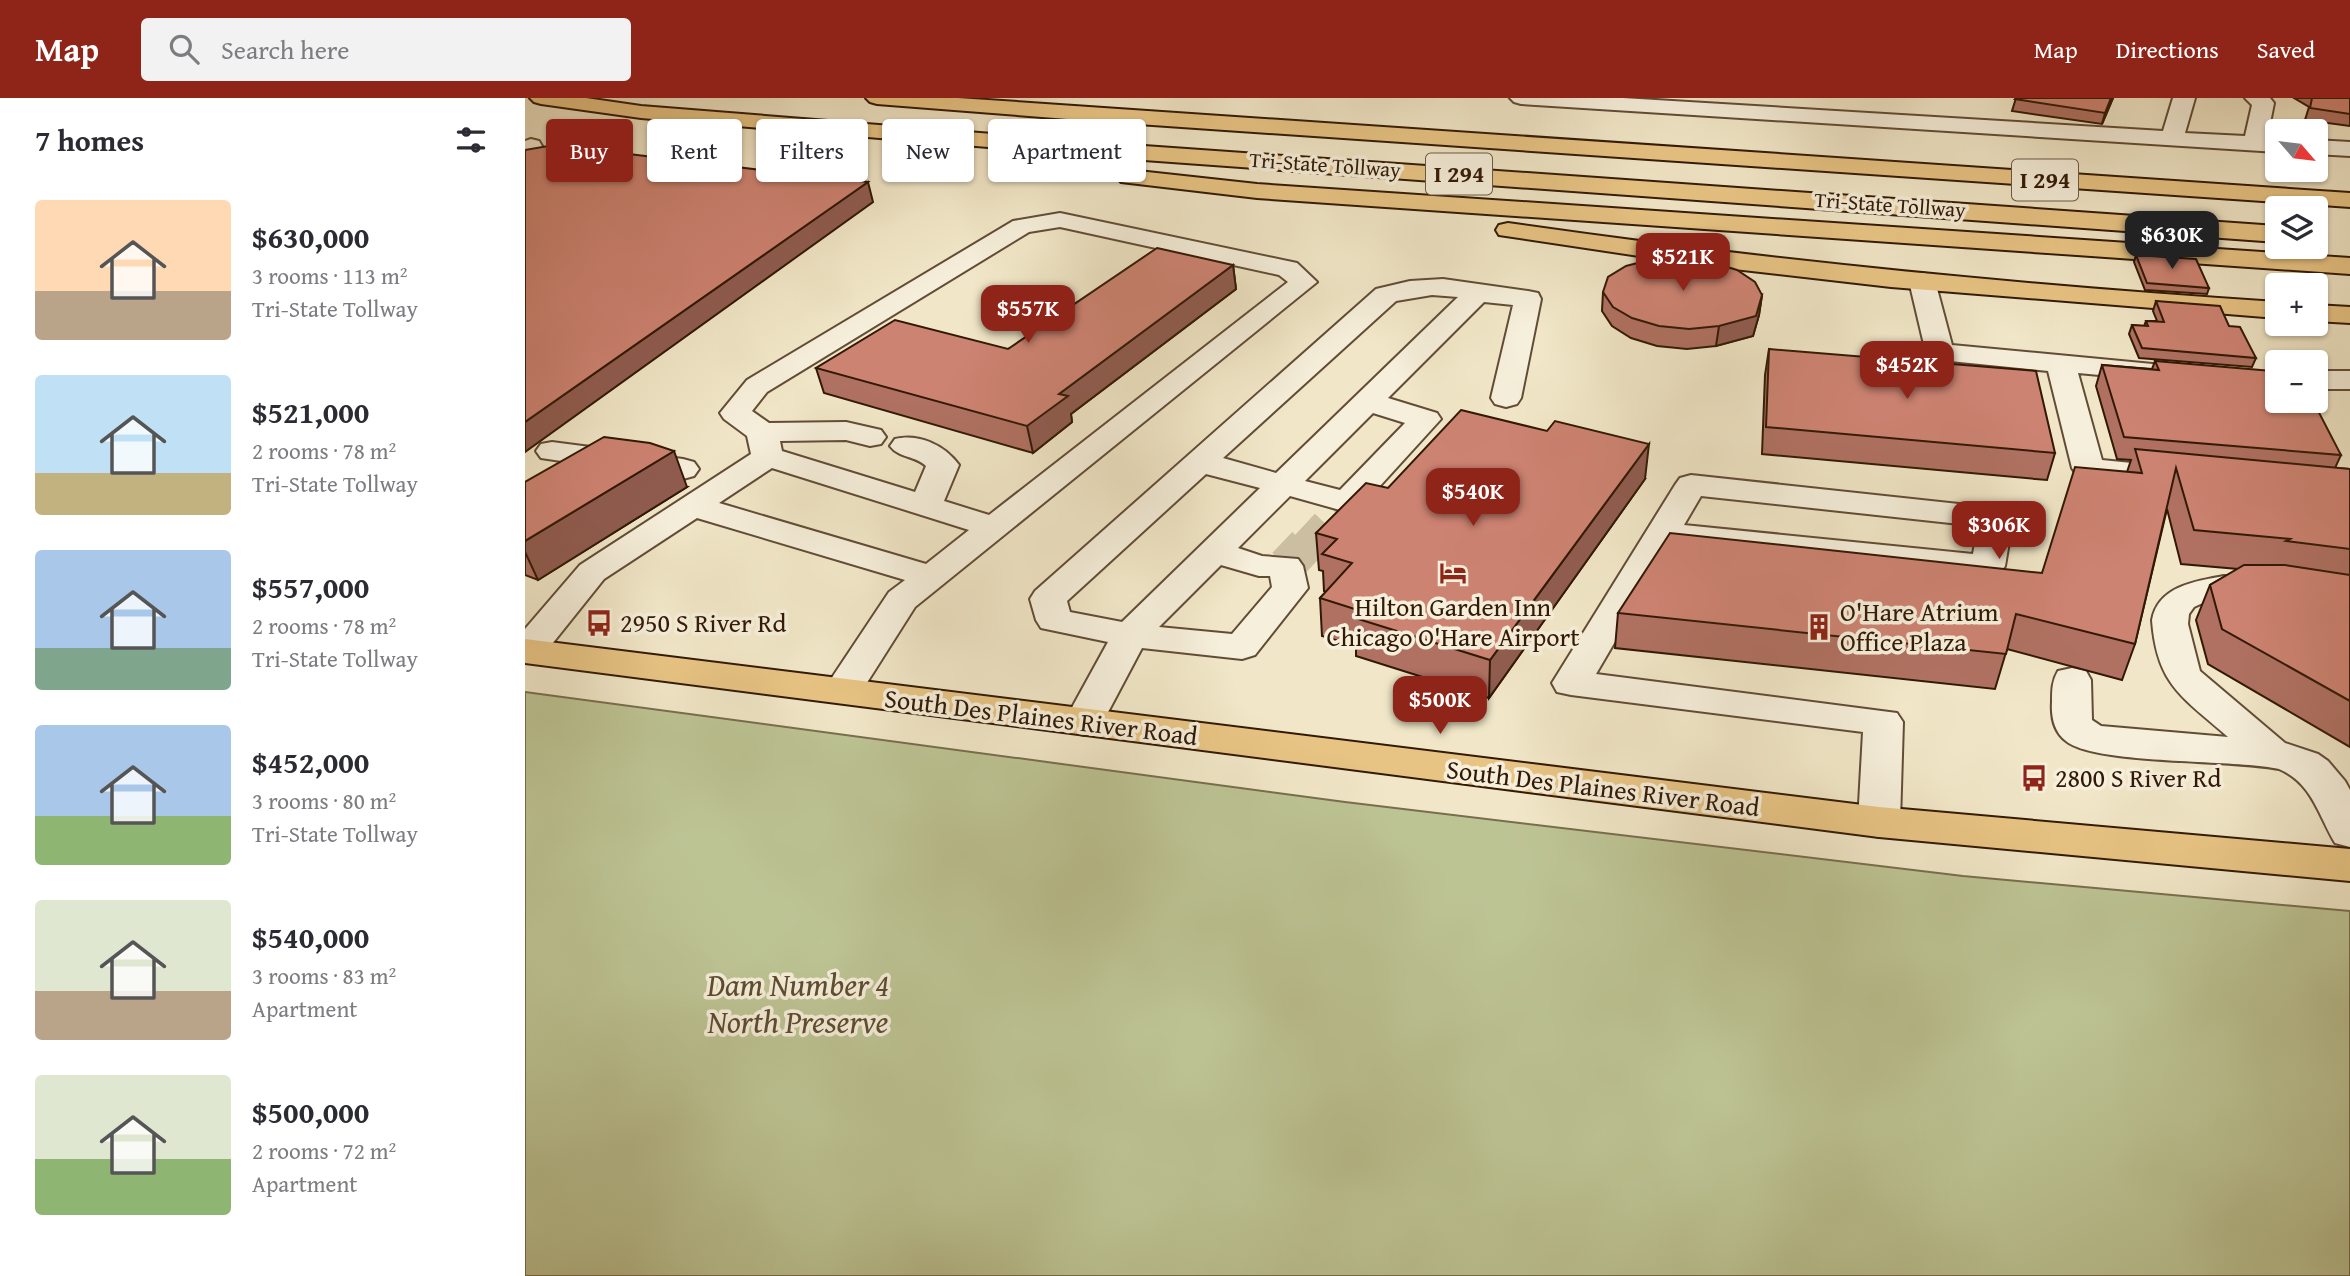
<!DOCTYPE html>
<meta charset="utf-8">
<style>
:root{--surface:#fff;--page:#f2f2f3;--text:#2b2b33;--muted:#7c7c81;--accent:#8f2418}
body{margin:0;font-family:"Gentium Book Plus",serif;background:var(--page);color:var(--text);height:100vh;display:flex;flex-direction:column;font-size:26px;white-space:nowrap}
*{box-sizing:border-box;margin:0}
p{font-size:23px;color:var(--muted)}
.icon{flex:none;width:38px;height:38px;fill:none;stroke:currentColor;stroke-width:2;stroke-linecap:round;stroke-linejoin:round}
.map{position:relative;flex:1;overflow:hidden}
.drawer{display:flex;flex-direction:column;background:var(--surface);width:525px}
.drawer>*{flex:none}
.banner{position:absolute;left:21px;top:21px;width:665px;height:63px;display:flex;gap:14px}
.needle{width:46px;rotate:118deg}
.buttons{position:absolute;left:1740px;top:21px;display:grid;gap:14px}
.buttons a{display:grid;place-items:center;width:63px;height:63px;border-radius:7px;background:var(--surface);box-shadow:0 2px 5px #0004;font-size:35px}
.price{position:absolute;translate:-50% -60px;padding:0 16px;border-radius:14px;background:var(--accent);color:#fff;font-size:23px;line-height:46px;filter:drop-shadow(0 2px 4px #0008)}
.price::after{content:'';position:absolute;left:50%;top:42px;width:21px;height:16px;margin-left:-10px;background:inherit;clip-path:polygon(0 0,100% 0,50% 100%)}
.price.current{background:#222;color:#fff}
ul{padding:0;list-style:none}
li{display:flex;align-items:center;gap:21px;height:175px;padding:0 35px}
li span{display:grid;place-items:center;flex:none;width:196px;height:140px;border-radius:7px;color:#555}
li>.icon{margin-inline-start:auto}
span .icon{width:84px;height:84px;fill:#fffc;stroke-width:1}
li b{font-size:30px}
h2{display:flex;justify-content:space-between;align-items:center;height:84px;padding:0 35px;font-size:30px}
.tag{padding:0 24px;border-radius:7px;background:var(--surface);box-shadow:0 2px 5px #0004;font-size:24px;line-height:63px}
.tag.current{background:var(--accent);color:#fff}
header{display:flex;align-items:center;gap:42px;box-sizing:border-box;height:98px;padding:0 35px;background:var(--accent);color:#fff}
header strong{font-size:33px}
nav{display:flex;gap:38px;margin-inline-start:auto;font-size:24px}
.search{width:490px;height:63px;background:var(--page);display:flex;align-items:center;gap:18px;box-sizing:border-box;padding:0 24px;border-radius:7px;color:var(--muted);font-size:26px}
main{display:flex;flex:1;min-height:0}
.map>svg:first-child{display:block}
.green{fill:#bdc494;stroke:#786e4d;stroke-width:2}
.lines{fill:none;stroke-linecap:round;stroke-linejoin:round}
.minor-tunnel-far1{stroke:#cbbea1;stroke-width:31;stroke-dasharray:31 15;stroke-linecap:butt}
.minor-tunnel{stroke:#cbbea1;stroke-width:38;stroke-dasharray:38 19;stroke-linecap:butt}
.minor-casing{stroke:#624c36;stroke-width:4}
.major-casing{stroke:#321906;stroke-width:4}
.highway-casing{stroke:#321906;stroke-width:4}
.minor{fill:#f6efdb;fill-rule:evenodd}
.major{fill:#e8c484;fill-rule:evenodd}
.highway{fill:#e8c484;fill-rule:evenodd}
.wall{fill:#b07162;stroke:#321906;stroke-width:2}
.shaded-wall{fill:#905c50;stroke:#321906;stroke-width:2}
.building{fill:#cd8372;stroke:#321906;stroke-width:2}
.labels{text-anchor:middle;stroke-width:7;stroke-linejoin:round;paint-order:stroke}
.far-street-label{font-size:21px;fill:#321906;stroke:#f6efdb}
.shield{fill:#f6efdb;stroke:#6d5946;stroke-width:2}
.shield-label{font-size:24px;font-weight:bold;fill:#321906}
.poi-label{font-size:26px;fill:#321906;stroke:#f6efdb;text-anchor:start}
.street-label{font-size:26px;fill:#321906;stroke:#f6efdb}
.near-park-label{font-size:32px;font-style:italic;fill:#5c4c31;stroke:#f6efdb}
</style>
<header>
<strong>Map</strong>
<div class="search"><svg class="icon" aria-label="search" viewBox="0 0 24 24"><circle cx="10" cy="10" r="6"/><path d="M15 15l6 6"/></svg>Search here</div>
<nav><a>Map</a><a>Directions</a><a>Saved</a></nav>
</header>
<main>
<section class="drawer">
<h2>7 homes<svg class="icon" aria-label="filters" viewBox="0 0 24 24"><path d="M4 7h16M4 17h16"/><circle cx="9" cy="7" r="2"/><circle cx="15" cy="17" r="2"/></svg></h2>
<ul>
<li><span style="background:linear-gradient(#ffd9b3 65%,#b9a48a 0)"><svg class="icon" aria-label="home" viewBox="0 0 24 24"><path d="M3 11l9-7 9 7M6 9v11h12V9"/></svg></span><div><b>$630,000</b><p>3 rooms · 113 m²</p><p>Tri-State Tollway</p></div></li>
<li><span style="background:linear-gradient(#bfe0f5 70%,#c2b280 0)"><svg class="icon" aria-label="home" viewBox="0 0 24 24"><path d="M3 11l9-7 9 7M6 9v11h12V9"/></svg></span><div><b>$521,000</b><p>2 rooms · 78 m²</p><p>Tri-State Tollway</p></div></li>
<li><span style="background:linear-gradient(#a9c7e8 70%,#7fa58c 0)"><svg class="icon" aria-label="home" viewBox="0 0 24 24"><path d="M3 11l9-7 9 7M6 9v11h12V9"/></svg></span><div><b>$557,000</b><p>2 rooms · 78 m²</p><p>Tri-State Tollway</p></div></li>
<li><span style="background:linear-gradient(#a9c7e8 65%,#8fb573 0)"><svg class="icon" aria-label="home" viewBox="0 0 24 24"><path d="M3 11l9-7 9 7M6 9v11h12V9"/></svg></span><div><b>$452,000</b><p>3 rooms · 80 m²</p><p>Tri-State Tollway</p></div></li>
<li><span style="background:linear-gradient(#dfe7d0 65%,#b9a48a 0)"><svg class="icon" aria-label="home" viewBox="0 0 24 24"><path d="M3 11l9-7 9 7M6 9v11h12V9"/></svg></span><div><b>$540,000</b><p>3 rooms · 83 m²</p><p>Apartment</p></div></li>
<li><span style="background:linear-gradient(#dfe7d0 60%,#8fb573 0)"><svg class="icon" aria-label="home" viewBox="0 0 24 24"><path d="M3 11l9-7 9 7M6 9v11h12V9"/></svg></span><div><b>$500,000</b><p>2 rooms · 72 m²</p><p>Apartment</p></div></li>
</ul>
</section>
<div class="map">
<svg width="1825" height="1178" viewBox="0 0 1825 1178">
<rect width="100%" height="100%" fill="#f1e7c8"/>
<filter id="stains"><feTurbulence type="fractalNoise" baseFrequency=".00286" numOctaves="4"/><feColorMatrix values="0 0 0 0 .2 0 0 0 0 .09 0 0 0 0 .02 0 0 0 .5 -.17"/></filter>
<radialGradient id="worn" r=".72"><stop offset=".6" stop-color="#630" stop-opacity="0"/><stop offset="1" stop-color="#630" stop-opacity=".3"/></radialGradient>
<!-- green -->
<path class="green" d="M0,594l820,110 618,74 387,35v365h-1825z"/>
<g class="lines">
<!-- minor-tunnel-far1 -->
<path class="minor-tunnel-far1" d="M780,449l42,-45"/>
<!-- minor-tunnel -->
<path class="minor-tunnel" d="M761,468l20,-21"/>
<defs>
<g id="minor">
<path d="M985,0h113l540,33 10,-33h22l-10,35 60,3 7,-31 -7,-7h25l4,5 -7,35h10v14l-756,-48 -7,-2z"/>
<path d="M6,41l8,2 3,5 -3,5 -14,5v-15z"/>
<path d="M1790,42l35,2v14l-35,-2z"/>
<path d="M535,115l237,50 20,19 -402,325 -59,93 -14,3 -14,-3 -5,-9 66,-99 16,-12 -208,-62 -93,61 -64,80 -15,3v-33l55,-64 171,-111 -4,-18 -23,-17 -4,-6 27,-33 266,-159zM535,129l219,48 9,7 -299,233 -45,-14 15,-36c-14,-20 -41,-32 -64,-26l-5,7c9,12 26,10 36,20l-11,26 -133,-41 -2,-10 66,-1 24,6 11,-2 5,-7 -5,-7 -35,-8 -77,1 -17,-12 15,-19 262,-160zM247,370l197,62 -43,34 -207,-61z"/>
<path d="M1397,175l9,2 4,6 17,64 211,20 5,6 -5,6 -10,3 -75,-7 24,87 89,9 5,7 -5,7 -11,3 -103,-11 -5,-7 -24,-97 -118,-12 -4,-6 -17,-72 4,-6z"/>
<path d="M918,181l85,12 10,2 3,6 -20,99 -4,6 -11,3 -11,-3 -4,-6 22,-93 -29,-3 -96,96 49,15 4,6 -82,90 -12,3 -57,-16 -52,52 24,8 36,3 5,7 5,22 -53,67 -13,4 -100,-11 -44,83 -14,4 -14,-4 -6,-9 44,-80 -67,-14 -5,-8 -6,-21 5,-8 341,-302 34,-8zM907,197l26,2 -182,176 -53,-15 173,-157zM848,315l32,10 -65,67 -35,-9zM681,376l54,14 -138,134 -52,-10 -3,-11zM696,467l38,11h11l2,11 -40,47 -73,-7z"/>
<rect x="1790" y="273" width="35" height="18"/>
<path d="M27,344l131,17 11,3 5,7 -5,7 -11,3 -142,-21 -5,-7 5,-7z"/>
<path d="M1166,377l305,33 12,3 5,7 -8,48 -5,7 -12,3 -316,-32 -76,130 301,39 6,9 -3,100 -6,11 -15,4 -15,-4 -6,-11 5,-90 -292,-37 -14,-3 -5,-9 123,-198 5,-7zM1176,398l277,30 -5,28 -289,-29z"/>
<path d="M1699,478l57,2 69,9v22c-49,-8 -110,-24 -156,-2l-5,7 -1,10 12,47 85,72 33,11 10,7 17,20 5,9v57l-15,-4c-17,-29 -23,-60 -56,-74 -45,-10 -184,-4 -213,-28 -12,-9 -15,-25 -14,-39 0,-12 0,-21 6,-31l14,-3 14,3 5,9 1,40 9,6 127,11c-45,-40 -71,-51 -76,-117 6,-34 44,-39 72,-44z"/>
</g>
<path id="major" d="M0,541l1354,168 471,42v32l-471,-44 -1354,-174z"/>
<g id="highway">
<path d="M5,0h56l55,8 489,39 1147,81v16l-1147,-83 -489,-41 -100,-14 -7,-2z"/>
<path d="M341,0h92l1392,95v14l-1270,-87 -203,-16 -7,-2z"/>
<path d="M604,72l128,14 1093,74v16l-1093,-76 -136,-16 -4,-5 4,-5z"/>
<path d="M983,125c255,37 511,62 769,79v16l-386,-31 -192,-22 -200,-30 -3,-5 3,-5z"/>
<path d="M1790,207l35,2v16l-35,-2z"/>
</g>
</defs>
<!-- minor casing -->
<use href="#minor" class="minor-casing"/>
<!-- major casing -->
<use href="#major" class="major-casing"/>
<!-- highway casing -->
<use href="#highway" class="highway-casing"/>
<!-- minor -->
<use href="#minor" class="minor"/>
<!-- major -->
<use href="#major" class="major"/>
<!-- highway -->
<use href="#highway" class="highway"/>
</g>
<!-- wall -->
<g class="wall">
<path d="M1491,0h97l-11,26 -90,-13z"/>
<path d="M1769,0h56v28l-45,-6 4,-13z"/>
<path d="M1611,157l73,33 -2,6 -62,-4 -11,-28z"/>
<path d="M708,167l3,24 -165,125 1,8 -39,31 -209,-60 -8,-25 192,-19z"/>
<path d="M1078,194l159,3 -3,20 -6,21 -37,10 -29,3 -30,-3 -26,-8 -19,-12 -10,-15z"/>
<path d="M1631,203l73,25 27,32 -4,9 -113,-9 -10,-24 3,-9 12,1 2,-5h11l-4,-10z"/>
<path d="M1244,251l286,104 -8,27 -285,-26 3,-79z"/>
<path d="M1630,263l122,19 64,75 -6,13 15,1v278l-142,-83 -12,-44 14,-35 28,-16 -57,-5 -14,-55 -32,135 -13,36 -115,-31 -12,40 -380,-41 3,-35 424,-40 85,-101 4,-12 -14,-1 -21,-73 6,-21 50,4z"/>
<path d="M1120,381l-156,219 -133,-42v-10l-34,-10 -2,-38 6,-6 -2,-1 -1,-20 -4,-1 -3,-37 72,-45z"/>
<path d="M0,384l162,5 -149,93 -13,-5z"/>
</g>
<!-- shaded-wall -->
<g class="shaded-wall">
<path d="M1586,0h2l-11,26 3,-11z"/>
<path d="M343,84l5,20 -348,250v-30z"/>
<path d="M708,167l3,24 -165,125 1,8 -39,31 -6,-27 32,-32z"/>
<path d="M1237,197l-3,20 -6,21 -37,10 3,-20z"/>
<path d="M1124,346l-4,35 -156,219 1,-38z"/>
<path d="M149,353l13,36 -149,93 -13,-28v-11z"/>
</g>
<!-- building -->
<g class="building">
<path d="M1491,0h95l-6,15 -90,-14z"/>
<path d="M1787,0h38v16l-40,-6z"/>
<path d="M29,47l207,25 3,8 7,2 9,-1 9,-6 79,9 -343,240v-272z"/>
<path d="M632,150l76,17 -174,129 9,2 -41,30 -211,-58 79,-48 113,29z"/>
<path d="M1611,157l60,4 13,29 -62,-5z"/>
<path d="M1157,160l29,4 26,8 18,12 7,13 -6,21 -37,10 -30,3 -30,-3 -27,-8 -19,-11 -10,-15 5,-15 18,-11 27,-7z"/>
<path d="M1631,203l64,5 9,20 11,1 16,31 -114,-10 -10,-23 16,1 -2,-5 18,1z"/>
<path d="M1244,251l267,22 19,82 -289,-26z"/>
<path d="M1630,263l117,10 5,9v21h36l28,54 -217,-18 -22,-72 57,5z"/>
<path d="M936,312l86,21 8,-10 94,23 -159,216 -135,-42 6,-7 -41,-13 32,-35 -30,-9 15,-15 -21,-6 50,-50 22,5z"/>
<path d="M79,339l46,6 24,8 -149,90v-59z"/>
<path d="M1610,351l215,20v80l-64,-8 4,-2 -96,-9 -18,-62 -41,176 -119,-30 -10,40 -388,-41 52,-80 372,40 33,-106 67,6z"/>
<path d="M1719,467h41l65,10v126l-128,-72 -12,-44z"/>
</g>
<!-- icons -->
<defs>
<symbol id="hotel-bare" viewBox="-9 -9 18 18"><path d="M-6-4.5h1.5V1H6V5H4.5V3h-9V5H-6ZM-4 0a1.8 1.8 0 1 1 3.6 0ZM.5 0V-2.5h3Q6-2.5 6 0Z" fill="#8f2418" stroke="#f6efdb" stroke-width="2.5" paint-order="stroke"/></symbol>
<symbol id="bus-bare" viewBox="-9 -9 18 18"><path d="M-5-6H5V4H4V6H2V4H-2V6H-4V4H-5ZM-3.5-4V0h7V-4ZM-3.5 1.2v1.5H-2V1.2ZM2 1.2v1.5H3.5V1.2Z" fill="#8f2418" stroke="#f6efdb" stroke-width="2.5" paint-order="stroke"/></symbol>
<symbol id="building-bare" viewBox="-9 -9 18 18"><path d="M-4-6H4V6H1V3H-1V6H-4ZM-2.5-4.3h1.7v1.8h-1.7ZM.8-4.3h1.7v1.8H.8ZM-2.5-1h1.7V.8h-1.7ZM.8-1h1.7V.8H.8Z" fill="#8f2418" stroke="#f6efdb" stroke-width="2.5" paint-order="stroke"/></symbol>
</defs>
<g fill-rule="evenodd">
<use href="#hotel-bare" x="909" y="456" width="38" height="38"/>
<use href="#bus-bare" x="55" y="506" width="38" height="38"/>
<use href="#building-bare" x="1275" y="510" width="38" height="38"/>
<use href="#bus-bare" x="1490" y="661" width="38" height="38"/>
</g>
<g class="labels">
<!-- far-street labels -->
<g class="far-street-label">
<text transform="translate(800 67) rotate(4)" y="7">Tri-State Tollway</text>
<text transform="translate(1365 107) rotate(4)" y="7">Tri-State Tollway</text>
</g>
<!-- shield labels -->
<g class="shield">
<rect x="901" y="55.5" width="66" height="41" rx="5"/>
<rect x="1487" y="61.5" width="66" height="41" rx="5"/>
</g>
<g class="shield-label">
<text x="934" y="84">I 294</text>
<text x="1520" y="90">I 294</text>
</g>
<!-- poi labels -->
<g class="poi-label">
<text x="928" y="518" text-anchor="middle">Hilton Garden Inn<tspan x="928" dy="30">Chicago O'Hare Airport</tspan></text>
<text x="1315" y="523">O'Hare Atrium<tspan x="1315" dy="30">Office Plaza</tspan></text>
<text x="95" y="534">2950 S River Rd</text>
<text x="1530" y="689">2800 S River Rd</text>
</g>
<!-- street labels -->
<g class="street-label">
<text transform="translate(516 619) rotate(7)" y="9">South Des Plaines River Road</text>
<text transform="translate(1078 690) rotate(7)" y="9">South Des Plaines River Road</text>
</g>
<!-- near-park labels -->
<g class="near-park-label">
<text x="273" y="898">Dam Number 4<tspan x="273" dy="37">North Preserve</tspan></text>
</g>
</g>
<rect width="100%" height="100%" filter="url(#stains)"/>
<rect width="100%" height="100%" fill="url(#worn)"/>
</svg>
<div class="buttons">
<a><svg class="needle" viewBox="-14 -14 28 28"><path d="M0-13l5 13h-10z" fill="#e53935"/><path d="M0 13l5-13h-10z" fill="#7c7c81"/></svg></a>
<a><svg class="icon" aria-label="layers" viewBox="0 0 24 24"><path d="M12 4l9 5-9 5-9-5zM3 14l9 5 9-5"/></svg></a>
<a>+</a>
<a>−</a>
</div>
<b class="price current" style="left:1647px;top:173px">$630K</b>
<b class="price" style="left:1158px;top:195px">$521K</b>
<b class="price" style="left:503px;top:247px">$557K</b>
<b class="price" style="left:1382px;top:303px">$452K</b>
<b class="price" style="left:948px;top:430px">$540K</b>
<b class="price" style="left:1474px;top:463px">$306K</b>
<b class="price" style="left:915px;top:638px">$500K</b>
<div class="banner">
<a class="tag current">Buy</a>
<a class="tag">Rent</a>
<a class="tag">Filters</a>
<a class="tag">New</a>
<a class="tag">Apartment</a>
</div>
</div>
</main>
